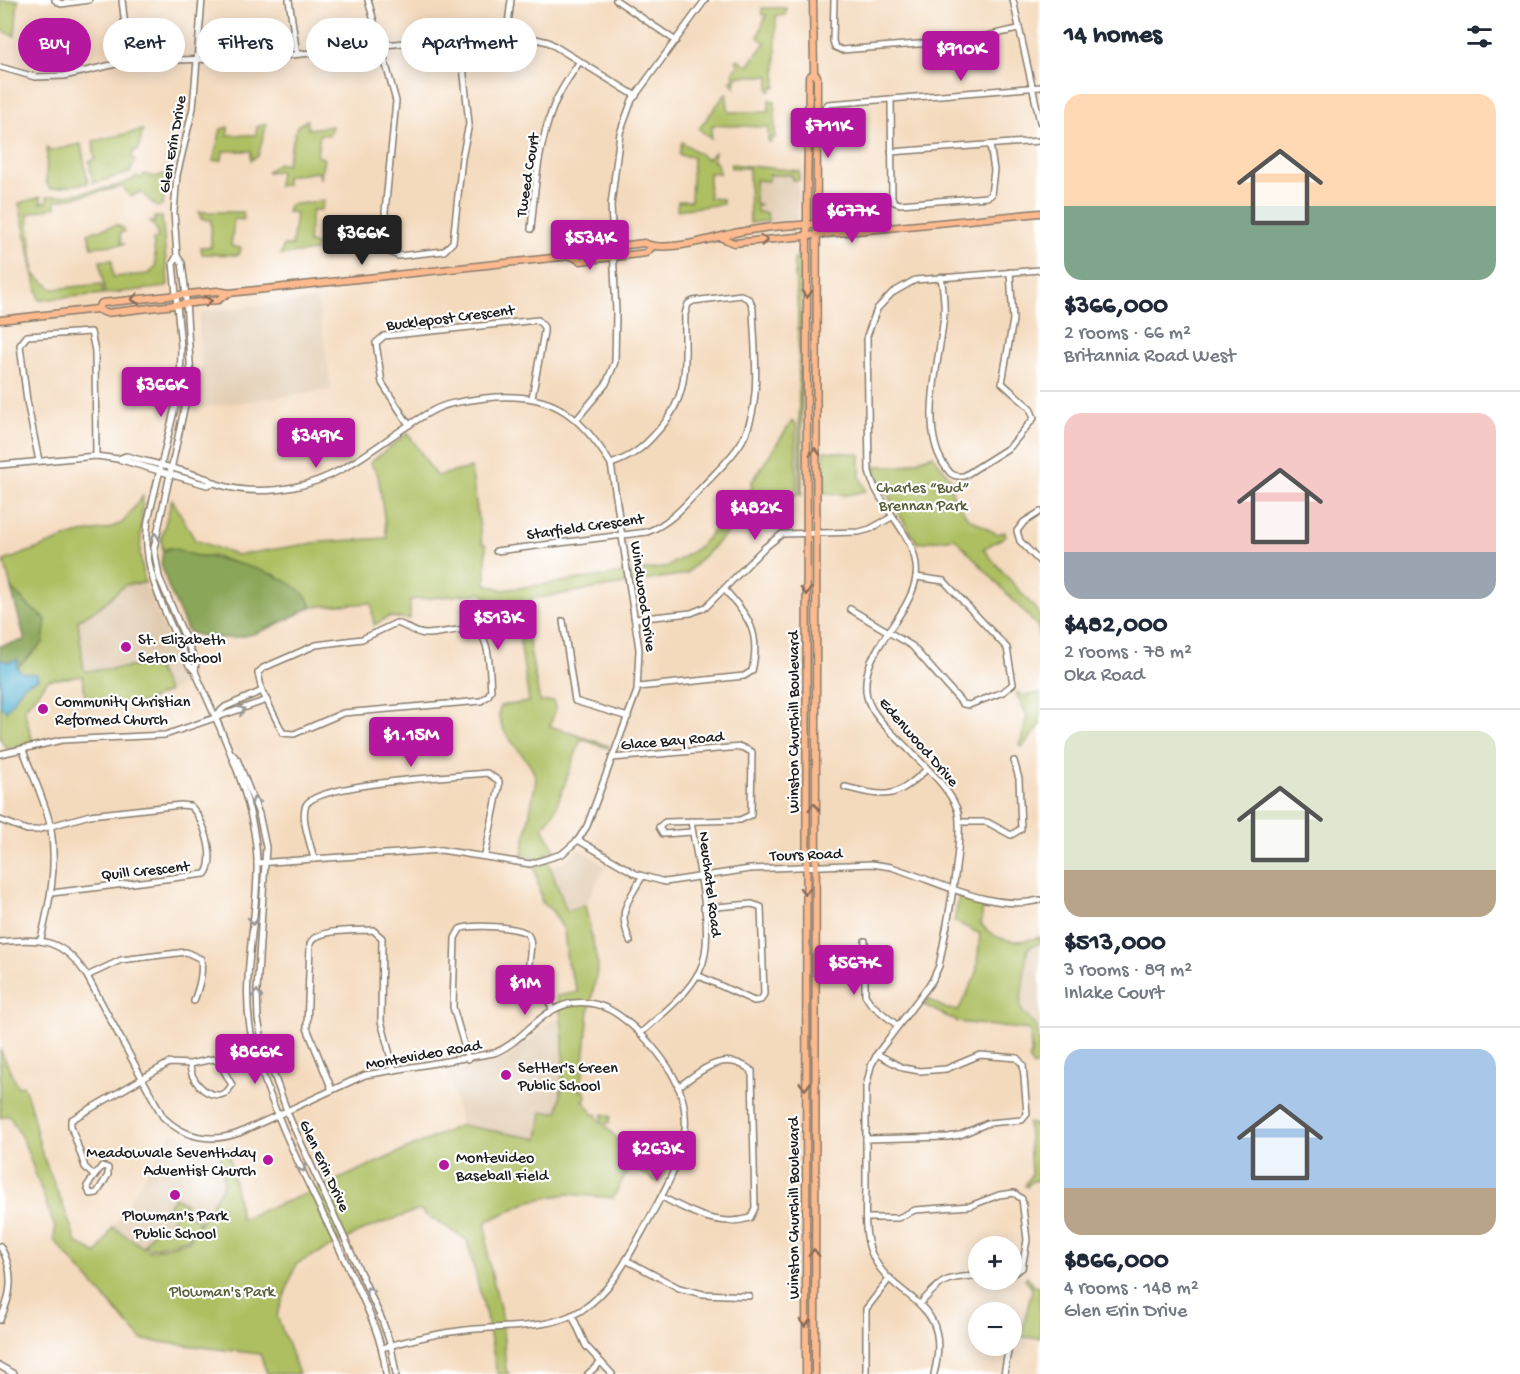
<!DOCTYPE html>
<meta charset="utf-8">
<style>
:root{--surface:#fff;--page:#f2f2f3;--text:#1f2937;--muted:#747a83;--line:#e0e1e3;--accent:#b5179e}
body{margin:0;font-family:"Gochi Hand",sans-serif;background:var(--page);color:var(--text);height:100vh;display:flex;flex-direction:column;font-size:22px;white-space:nowrap}
*{box-sizing:border-box;margin:0}
p{font-size:20px;color:var(--muted)}
.icon{flex:none;width:33px;height:33px;fill:none;stroke:currentColor;stroke-width:2;stroke-linecap:round;stroke-linejoin:round}
.map{position:relative;flex:1;overflow:hidden}
.sheet{display:flex;flex-direction:column;background:var(--surface);width:480px}
.sheet>*{flex:none}
.guide{position:absolute;left:18px;top:18px;width:570px;height:54px;display:flex;gap:12px}
.fabs{position:absolute;left:968px;top:1236px;display:grid;gap:12px}
.fabs a{display:grid;place-items:center;width:54px;height:54px;border-radius:50%;background:var(--surface);box-shadow:0 3px 15px #0003;font-size:30px}
.price{position:absolute;translate:-50% -51px;padding:0 14px;border-radius:6px;background:var(--accent);color:#fff;font-size:20px;line-height:39px;filter:drop-shadow(0 2px 3px #0008)}
.price::after{content:'';position:absolute;left:50%;top:36px;width:18px;height:14px;margin-left:-9px;background:inherit;clip-path:polygon(0 0,100% 0,50% 100%)}
.price.active{background:#222;color:#fff}
ul{padding:0;list-style:none}
li{display:grid;align-content:center;gap:12px;height:318px;padding:0 24px}
li+li{border-top:2px solid var(--line)}
li span{display:grid;place-items:center;height:186px;border-radius:18px;color:#555}
li>.icon{margin-inline-start:auto}
span .icon{width:108px;height:108px;fill:#fffc;stroke-width:1}
li b{font-size:26px}
h2{display:flex;justify-content:space-between;align-items:center;height:72px;padding:0 24px;font-size:26px}
.chip{padding:0 21px;border-radius:27px;background:var(--surface);box-shadow:0 3px 15px #0003;font-size:21px;line-height:54px}
.chip.active{background:var(--accent);color:#fff}
main{display:flex;flex:1;min-height:0}
.map>svg:first-child{display:block}
.built{fill:#e1ccb1}
.green{fill:#aebf62;stroke:#656e3f;stroke-width:1.5}
.forest{fill:#8aa658;stroke:#53613a;stroke-width:1.5}
.water{fill:#53b1d1;stroke:#386676;stroke-width:1.5}
.lines{fill:none;stroke-linecap:round;stroke-linejoin:round}
.minor-casing{stroke:#887b6c;stroke-width:8}
.major-casing{stroke:#887b6c;stroke-width:9}
.minor{stroke:#fff;stroke-width:5}
.major{stroke:#fcba8e;stroke-width:6}
.oneway{stroke:#8c6b55}
.oneway2{stroke:#999}
.poi-dot{fill:#b5179e;stroke:#fff;stroke-width:2}
.labels{text-anchor:middle;stroke-width:4.5;stroke-linejoin:round;paint-order:stroke}
.street-label{font-size:16px;fill:#1c1c1c;stroke:#fff}
.park-label{font-size:16px;fill:#565d38;stroke:#fff}
.poi-label{font-size:16px;fill:#1c1c1c;stroke:#fff;text-anchor:start}
</style>
<main>
<div class="map">
<svg width="1040" height="1374" viewBox="0 0 1040 1374">
<rect width="100%" height="100%" fill="#fff"/>
<filter id="ink" filterUnits="userSpaceOnUse"><feTurbulence type="fractalNoise" baseFrequency=".0167" numOctaves="2"/><feDisplacementMap in="SourceGraphic" scale="12" xChannelSelector="R" yChannelSelector="G"/><feConvolveMatrix kernelMatrix="1 2 1 2 8 2 1 2 1" color-interpolation-filters="sRGB"/></filter>
<filter id="wash" filterUnits="userSpaceOnUse"><feTurbulence type="fractalNoise" baseFrequency=".008" numOctaves="4" result="noise"/><feDisplacementMap in="SourceGraphic" scale="24" xChannelSelector="R" yChannelSelector="G"/><feGaussianBlur stdDeviation="1.35" result="paint"/><feColorMatrix in="noise" values="0 0 0 0 0 0 0 0 0 0 0 0 0 0 0 0 0 1.4 0 .05"/><feComposite in="paint" operator="in"/></filter>
<g filter="url(#wash)">
<rect width="100%" height="100%" fill="#f4dabd"/>
<!-- built -->
<g class="built">
<path d="M749,168l50,3 -2,49 -47,3z"/>
<path d="M317,299l15,91 -134,18 3,-44 -2,-44 4,-8z"/>
<path d="M145,583l43,100 -20,9 -13,-27 -71,6 -6,-51 22,-13 25,-22z"/>
<path d="M579,849l27,17 -21,39 -18,6 -18,-44 15,-5z"/>
<path d="M1040,943v93l-4,-9 -12,-11 -4,-8 7,-56 2,-5z"/>
<path d="M562,1016l2,18 -1,46 -5,32 -15,1 -5,26 -77,-14 -13,-54 57,-12 41,-34z"/>
<path d="M172,1132l48,19 4,33 -35,57 -40,10 -36,-24z"/>
</g>
<!-- green -->
<g class="green">
<path d="M0,0h18l-3,36 -15,-6z"/>
<path d="M762,8h24v7l-10,1v71h-4l-1,4h-2v-15h-33l-1,12 -5,-8h4l-1,-9 6,-6 -3,-4 2,-2 10,7 17,-23 -7,-6 8,-22h-4z"/>
<path d="M726,93l3,19h40v-12l6,1v37l-4,-1v5h-3v-15l-56,-2 -1,14 -12,-10z"/>
<path d="M307,120l1,9 24,-3 -3,9 -9,-1 -3,22 7,2 -4,22 -1,-8 -33,4v9l-8,1 2,-15 -13,1 11,-9 8,2 11,-39z"/>
<path d="M267,123l-9,33 -7,4v-9h-28l-1,9 -9,1 8,-32 7,-2v8h28l1,-8z"/>
<path d="M143,130l-5,21 -4,-1 -2,8 3,2 -5,13 -37,10 -4,-22 6,-1 -2,-19z"/>
<path d="M682,142l25,17 8,-7 -2,10h3l4,11h-11v25l14,1v5l-46,6 1,-9h13l2,-44 -14,-2z"/>
<path d="M81,144l7,39 -38,6 -4,-7 1,-34 2,3z"/>
<path d="M731,164l68,7v9h-7v-5h-23l-1,6 -13,-1v23l6,2h-4v7l10,1 1,8 -18,2 -1,-55h-18z"/>
<path d="M144,174l10,3 12,-3 -3,31 -6,2 -17,-15 -9,5 -8,-10 -68,14 1,6 -28,7 6,60 19,15 48,-5 2,10 -64,6 -20,-97 22,-6v6l6,-1v-5c22,-3 73,-7 90,-21l4,3z"/>
<path d="M324,201l-3,9h-9l-4,33 9,1 -2,7 -34,4 2,-9h9l4,-33 -9,-1 2,-7z"/>
<path d="M199,212h44l1,8 -10,-1 -3,27 10,2 -2,7 -37,-1 -1,-7h10v-27l-10,-1z"/>
<path d="M155,217h7l6,67 -2,3 -61,7 -5,-33 12,-1 1,17 36,-3 7,-8 -3,-27 5,-1 -2,-10 -6,-6h5z"/>
<path d="M116,225l7,3 1,4 -4,1 1,10 4,1 -33,3 -4,-14z"/>
<path d="M801,250l1,245h-2l-2,-182 -4,-52z"/>
<path d="M792,421l4,3 1,71 -26,-1 -18,13 -67,67 -155,25c-9,31 4,72 9,103l14,-1 1,10 -5,15 59,20 -1,2 -27,-9 -27,74 -11,14 12,23 -10,4 22,57 18,-6 13,61 -9,46 -8,79h4l1,7 -3,2 11,15 3,-1 2,7 2,1 2,-8 8,3 -2,6h-6l25,28 38,20 -7,12 -29,-17 -17,32 -46,-4 -37,7 -44,21 2,37 14,57 4,54 3,4h-12l-9,-50 -21,-84 -48,-30 -53,19 -70,35 -19,52 22,58h-32l-7,-20 -118,-14 -88,-100 1,-12 -31,-86 -15,-27 -9,3v-69l18,38 5,-2c10,21 12,47 20,71 11,29 24,56 33,86l21,12 16,-27 36,24 40,-10 35,-57 -4,-33 8,-3 13,71 62,-24 158,-70 77,14 4,-27h16c7,-39 8,-77 -1,-116l21,-4 -11,-29 -3,-33 -11,-18 -11,-10 -10,-46 -10,-1 14,-75c-4,-25 -44,-46 -36,-74l29,-4 -12,-81 -36,-28 -71,7v19l-22,-2 -14,8 -3,-22 -60,4 -1,-5 -36,-28 -14,-2 -46,-16h-17l-28,-8 -6,3 -2,-12 11,-40 23,41 42,15 83,-13 67,-4 -9,-63 -8,-12 38,-30 28,43 35,-8 11,75 4,2v39l17,6 164,-23 32,-20 53,-59 -1,-5z"/>
<path d="M824,451l36,3v22l6,15 -20,4 -22,-2z"/>
<path d="M933,455l18,24 1,14 15,24 30,17 8,-2 1,4 -23,13 57,65v26l-2,-13 -83,-89 -38,5 -40,-65 -3,-12h29z"/>
<path d="M143,496l-3,58 5,29 -20,2 -25,22 -22,13 6,51 71,-6 13,27 -23,10 -59,3 -3,-29 -35,4 -24,29 9,34 -26,6 -7,-10v-93l25,-6 -21,-79 72,-27 31,-5 15,-6z"/>
<path d="M1018,692l5,4 17,-3v33l-18,21 -2,-1 7,-31 -11,-21z"/>
<path d="M959,896l24,10 -2,18c16,19 36,20 59,13v6l-11,4 -2,5 -7,55c4,9 10,12 16,19 4,10 4,28 4,39l-8,1 -3,-7 2,-5 -1,-24 -72,-8 -34,-17 5,-6 15,9 14,3 18,-36 4,-41 -26,-13z"/>
<path d="M1028,1123l12,3v54l-8,1 -5,6 -2,-1 6,-12z"/>
<path d="M174,1197l12,6 -4,8 18,10 -13,18 -37,9 -6,-3 12,-18 7,2 5,-2 5,-10 -6,-8z"/>
<path d="M1027,1276l6,10 7,1v51l-22,-1 4,-6 10,-42 -7,-10z"/>
</g>
<!-- forest -->
<g class="forest">
<path d="M169,548c11,0 18,7 28,8 26,2 108,20 114,51 -43,22 -73,42 -123,25l-20,-46 -7,-22 2,-13z"/>
<path d="M11,588l19,19 16,12 -3,24 -26,25 -17,-9v-13l25,-6z"/>
</g>
<!-- water -->
<path class="water" d="M0,659l7,3 11,-2 -1,8 6,5 14,1 1,5 -14,6 -18,26 -6,-6z"/>
</g>
<g filter="url(#ink)">
<g class="lines">
<defs>
<g id="minor">
<path d="M55,0l6,4 28,-4"/>
<path d="M122,0l7,61"/>
<path d="M289,0l8,54"/>
<path d="M368,0l28,101 -11,111 3,34 2,6 8,4 46,-5 9,-9 9,-84 7,-34 -9,-88"/>
<path d="M616,0l60,41"/>
<path d="M834,0l-1,41 2,6 7,3 126,-10 50,-11"/>
<path d="M1013,0l27,122"/>
<path d="M507,32l4,-32"/>
<path d="M0,67l35,10 29,-1 65,-15 135,-3 243,-26 41,10 88,54"/>
<path d="M891,99l1,98 2,5 6,2 87,-7 4,-2 3,-25 -4,-25"/>
<path d="M817,116l11,-12 212,-17"/>
<path d="M891,152l149,-11"/>
<path d="M531,229c4,-41 7,-84 23,-124 6,-15 17,-30 26,-44"/>
<path d="M177,256l-4,7 8,84 -1,39 -32,134c-8,52 21,98 41,145l6,6c25,58 60,126 62,189 2,62 -20,125 -3,186 20,75 60,147 92,217 17,36 36,71 40,111"/>
<path d="M941,277c2,12 4,25 3,37 -3,42 -25,111 -1,149 6,9 9,15 21,13l46,-29 24,-29 -4,-10 -28,-25 11,-63 -3,-48"/>
<path d="M577,419l29,-35 9,-22 1,-50 -5,-107 9,-72 12,-33 73,-100"/>
<path d="M409,425l-27,-42 -6,-40 8,-7 154,-16 6,7v5l-12,66"/>
<path d="M118,459l8,-3c26,7 53,13 79,22 5,1 7,4 12,6 24,8 52,8 77,3 54,-10 91,-51 138,-76 16,-9 34,-10 53,-13 64,-7 93,13 126,66l28,185 -2,42 -50,135 -9,14 -16,14 -32,10 -89,-14 -184,13"/>
<path d="M39,461l-12,-60 -7,-56 7,-9 64,-4 4,19 1,105"/>
<path d="M0,465l96,-9 22,3 89,26 7,-2"/>
<path d="M1040,512l-16,10 -7,9 3,10 20,21"/>
<path d="M496,551l151,-19c24,-9 38,-27 56,-46 13,-14 29,-28 39,-45 21,-37 12,-91 11,-132l-3,-9 -9,-5 -48,6 -5,3 -3,10c-1,49 7,81 -29,119 -14,16 -25,24 -45,31"/>
<path d="M850,609l62,37 51,58 6,1 34,-13 10,-8 -6,-36 -63,-67 -28,-4"/>
<path d="M635,619l56,-6 15,-6 58,-59 18,-14 77,-2 11,-3 22,-12"/>
<path d="M563,621l12,80 53,16"/>
<path d="M396,623c11,2 18,11 30,11 14,0 29,-5 43,-5 23,-1 20,45 22,61l-3,6 -7,5 -138,12 -49,21 -11,-1 -21,-42 -4,-18 5,-5 53,-23 46,-6z"/>
<path d="M195,671l1,-8 -37,-86 -5,-29 37,-171 -6,-91 -3,-23 -5,-7 -3,-44 3,-37 16,-67 9,-108"/>
<path d="M638,687l106,-11 8,-5c9,-38 -3,-54 -27,-81"/>
<path d="M215,716l10,-9 37,-16"/>
<path d="M23,750c9,25 23,52 28,79 6,38 -1,73 -10,110"/>
<path d="M0,754l62,-14 103,-5 102,-35"/>
<path d="M232,754l5,5 22,55 7,33 -9,143 1,29 5,26 27,74 92,201 9,26 5,28"/>
<path d="M612,758l129,-11 11,5 -1,63 -11,5 -75,2 -6,5 4,7 29,-2"/>
<path d="M845,787c43,11 50,12 82,-18"/>
<path d="M0,820l27,10h10l53,-15 91,-10 9,1c14,11 27,54 15,68l-153,19"/>
<path d="M961,822h26l24,13 10,-6 -2,-50 -5,-18"/>
<path d="M578,840l58,34 29,8 85,-13 122,-5 19,3c47,14 100,45 149,33"/>
<path d="M314,859c-3,-14 -14,-41 -8,-54 11,-22 153,-29 181,-32l12,8v6l-14,68"/>
<path d="M630,941c-13,-30 -3,-38 12,-64"/>
<path d="M865,941v54l6,9 27,22"/>
<path d="M0,942c40,-5 64,-3 87,34l76,141c21,21 48,26 76,16l126,-58 129,-22c30,-11 45,-45 79,-50 28,-4 48,12 67,30 73,74 46,120 2,199 -16,29 -31,59 -60,78 -35,21 -77,15 -116,20 -28,3 -57,10 -84,18"/>
<path d="M697,975l57,26 7,-1 3,-6 -3,-87 -9,-3 -48,4"/>
<path d="M87,976l34,-16 65,-8 15,7c2,15 -2,28 -7,42"/>
<path d="M640,1034c20,-19 47,-38 60,-64 17,-33 -4,-111 -9,-149"/>
<path d="M468,1059l-15,-52 2,-69 5,-9c10,-5 62,-3 68,6 6,9 0,23 1,33 2,15 18,26 23,41"/>
<path d="M332,1090l-25,-62 3,-84c5,-16 48,-13 63,-14l9,8 -1,83 13,49"/>
<path d="M866,1139l82,-2 12,-2 28,-12 34,-3 5,-6 -4,-49 -6,-7 -37,-3 -34,14 -26,2 -17,-3 -26,-14"/>
<path d="M102,1166l6,2v7l-11,18 -7,1 -3,-8z"/>
<path d="M94,1176l-9,-9 -14,-41v-6l98,-57 21,1 23,-5 6,3 13,23 -6,8 -6,2c-16,1 -30,-16 -30,-31"/>
<path d="M662,1197c27,14 56,31 88,21l5,-10 -3,-137c-28,-22 -50,-1 -74,16"/>
<path d="M866,1218h32l17,-8 55,-4 29,-11 15,-2 8,6 5,41 -5,28 -11,7"/>
<path d="M0,1246c15,25 12,49 0,74"/>
<path d="M626,1260l53,28 24,6 46,2"/>
<path d="M921,1303c21,-24 26,-26 57,-27"/>
<path d="M572,1315l14,31 26,28"/>
<path d="M0,1366l14,8"/>
<path d="M588,1374l12,-11"/>
<path d="M866,1374v-65l24,-31"/>
<path d="M934,1374c20,-79 -42,-70 -63,-122 -8,-21 -5,-46 -5,-68 0,-32 0,-65 0,-97l5,-21 6,-12 55,-73 7,-15c6,-31 27,-132 18,-157 -9,-23 -31,-41 -48,-59 -14,-15 -37,-33 -42,-53 -10,-45 43,-78 49,-120 5,-40 -39,-69 -47,-106l-2,-135 10,-27 15,-16 23,-13 125,-10"/>
<path d="M1004,1374l5,-28"/>
</g>
<g id="major">
<path d="M813,0l1,73 3,3 -2,1298"/>
<path d="M722,238l12,5 306,-30"/>
<path d="M571,256l10,5 65,-8 6,-6"/>
<path d="M97,309l5,-6 115,-12 12,2 342,-37 8,-5 65,-8c22,10 66,-4 90,-10 45,-10 100,-9 146,-12l9,5"/>
<path d="M0,320l97,-11 9,4 112,-13 10,-7"/>
<path d="M806,1374l1,-1171 2,-126 5,-4"/>
</g>
</defs>
<!-- minor casing -->
<use href="#minor" class="minor-casing"/>
<!-- major casing -->
<use href="#major" class="major-casing"/>
<!-- minor -->
<use href="#minor" class="minor"/>
<!-- major -->
<use href="#major" class="major"/>
</g>
<!-- one-way arrows -->
<defs><path id="oneway-chevron" d="M-2-3.5L2.5 0L-2 3.5" fill="none" stroke-width="1.6" stroke-linecap="round" stroke-linejoin="round" transform="scale(1.5)"/></defs>
<g class="oneway">
<use href="#oneway-chevron" transform="translate(764 240) rotate(-6)"/>
<use href="#oneway-chevron" transform="translate(807 294) rotate(90)"/>
<use href="#oneway-chevron" transform="translate(135 299) rotate(173)"/>
<use href="#oneway-chevron" transform="translate(208 301) rotate(-7)"/>
<use href="#oneway-chevron" transform="translate(815 452) rotate(-90)"/>
<use href="#oneway-chevron" transform="translate(806 591) rotate(90)"/>
<use href="#oneway-chevron" transform="translate(814 807) rotate(-90)"/>
<use href="#oneway-chevron" transform="translate(805 891) rotate(90)"/>
<use href="#oneway-chevron" transform="translate(805 1086) rotate(90)"/>
<use href="#oneway-chevron" transform="translate(814 1253) rotate(-90)"/>
<use href="#oneway-chevron" transform="translate(805 1323) rotate(90)"/>
</g>
<g class="oneway2">
<use href="#oneway-chevron" transform="translate(155 537) rotate(-83)"/>
<use href="#oneway-chevron" transform="translate(241 710) rotate(-22)"/>
<use href="#oneway-chevron" transform="translate(255 801) rotate(-111)"/>
<use href="#oneway-chevron" transform="translate(253 921) rotate(94)"/>
<use href="#oneway-chevron" transform="translate(257 994) rotate(-88)"/>
<use href="#oneway-chevron" transform="translate(302 1168) rotate(65)"/>
<use href="#oneway-chevron" transform="translate(369 1291) rotate(-115)"/>
</g>
</g>
<!-- markers -->
<g class="poi-dot">
<circle cx="126" cy="647" r="6"/>
<circle cx="43" cy="709" r="6"/>
<circle cx="506" cy="1075" r="6"/>
<circle cx="268" cy="1160" r="6"/>
<circle cx="444" cy="1165" r="6"/>
<circle cx="175" cy="1195" r="6"/>
</g>
<g class="labels">
<!-- street labels -->
<g class="street-label">
<text transform="translate(171 144) rotate(-80)" y="6">Glen Erin Drive</text>
<text transform="translate(526 175) rotate(-81)" y="6">Tweed Court</text>
<text transform="translate(450 316) rotate(-7)" y="6">Bucklepost Crescent</text>
<text transform="translate(585 525) rotate(-8)" y="6">Starfield Crescent</text>
<text transform="translate(645 596) rotate(82)" y="6">Windwood Drive</text>
<text transform="translate(792 722) rotate(-90)" y="6">Winston Churchill Boulevard</text>
<text transform="translate(672 739) rotate(-5)" y="6">Glace Bay Road</text>
<text transform="translate(920 741) rotate(49)" y="6">Edenwood Drive</text>
<text transform="translate(806 853) rotate(-2)" y="6">Tours Road</text>
<text transform="translate(145 869) rotate(-6)" y="6">Quill Crescent</text>
<text transform="translate(712 884) rotate(83)" y="6">Neuchatel Road</text>
<text transform="translate(423 1053) rotate(-10)" y="6">Montevideo Road</text>
<text transform="translate(326 1165) rotate(65)" y="6">Glen Erin Drive</text>
<text transform="translate(792 1208) rotate(-90)" y="6">Winston Churchill Boulevard</text>
</g>
<!-- park labels -->
<g class="park-label">
<text x="923" y="492">Charles “Bud”<tspan x="923" dy="18">Brennan Park</tspan></text>
<text x="222" y="1296">Plowman's Park</text>
</g>
<!-- poi labels -->
<g class="poi-label">
<text x="138" y="644">St. Elizabeth<tspan x="138" dy="18">Seton School</tspan></text>
<text x="55" y="706">Community Christian<tspan x="55" dy="18">Reformed Church</tspan></text>
<text x="518" y="1072">Settler's Green<tspan x="518" dy="18">Public School</tspan></text>
<text x="256" y="1157" text-anchor="end">Meadowvale Seventhday<tspan x="256" dy="18">Adventist Church</tspan></text>
<text x="456" y="1162">Montevideo<tspan x="456" dy="18">Baseball Field</tspan></text>
<text x="175" y="1220" text-anchor="middle">Plowman's Park<tspan x="175" dy="18">Public School</tspan></text>
</g>
</g>
</svg>
<div class="fabs">
<a>+</a>
<a>−</a>
</div>
<b class="price" style="left:961px;top:82px">$910K</b>
<b class="price" style="left:828px;top:159px">$711K</b>
<b class="price" style="left:852px;top:244px">$677K</b>
<b class="price active" style="left:362px;top:266px">$366K</b>
<b class="price" style="left:590px;top:271px">$534K</b>
<b class="price" style="left:161px;top:418px">$366K</b>
<b class="price" style="left:316px;top:469px">$349K</b>
<b class="price" style="left:755px;top:541px">$482K</b>
<b class="price" style="left:498px;top:651px">$513K</b>
<b class="price" style="left:411px;top:768px">$1.15M</b>
<b class="price" style="left:854px;top:996px">$567K</b>
<b class="price" style="left:525px;top:1016px">$1M</b>
<b class="price" style="left:255px;top:1085px">$866K</b>
<b class="price" style="left:657px;top:1182px">$263K</b>
<div class="guide">
<a class="chip active">Buy</a>
<a class="chip">Rent</a>
<a class="chip">Filters</a>
<a class="chip">New</a>
<a class="chip">Apartment</a>
</div>
</div>
<section class="sheet">
<h2>14 homes<svg class="icon" aria-label="filters" viewBox="0 0 24 24"><path d="M4 7h16M4 17h16"/><circle cx="9" cy="7" r="2"/><circle cx="15" cy="17" r="2"/></svg></h2>
<ul>
<li><span style="background:linear-gradient(#ffd9b3 60%,#7fa58c 0)"><svg class="icon" aria-label="home" viewBox="0 0 24 24"><path d="M3 11l9-7 9 7M6 9v11h12V9"/></svg></span><div><b>$366,000</b><p>2 rooms · 66 m²</p><p>Britannia Road West</p></div></li>
<li><span style="background:linear-gradient(#f6c9c9 75%,#9aa5b1 0)"><svg class="icon" aria-label="home" viewBox="0 0 24 24"><path d="M3 11l9-7 9 7M6 9v11h12V9"/></svg></span><div><b>$482,000</b><p>2 rooms · 78 m²</p><p>Oka Road</p></div></li>
<li><span style="background:linear-gradient(#dfe7d0 75%,#b9a48a 0)"><svg class="icon" aria-label="home" viewBox="0 0 24 24"><path d="M3 11l9-7 9 7M6 9v11h12V9"/></svg></span><div><b>$513,000</b><p>3 rooms · 89 m²</p><p>Inlake Court</p></div></li>
<li><span style="background:linear-gradient(#a9c7e8 75%,#b9a48a 0)"><svg class="icon" aria-label="home" viewBox="0 0 24 24"><path d="M3 11l9-7 9 7M6 9v11h12V9"/></svg></span><div><b>$866,000</b><p>4 rooms · 148 m²</p><p>Glen Erin Drive</p></div></li>
</ul>
</section>
</main>
